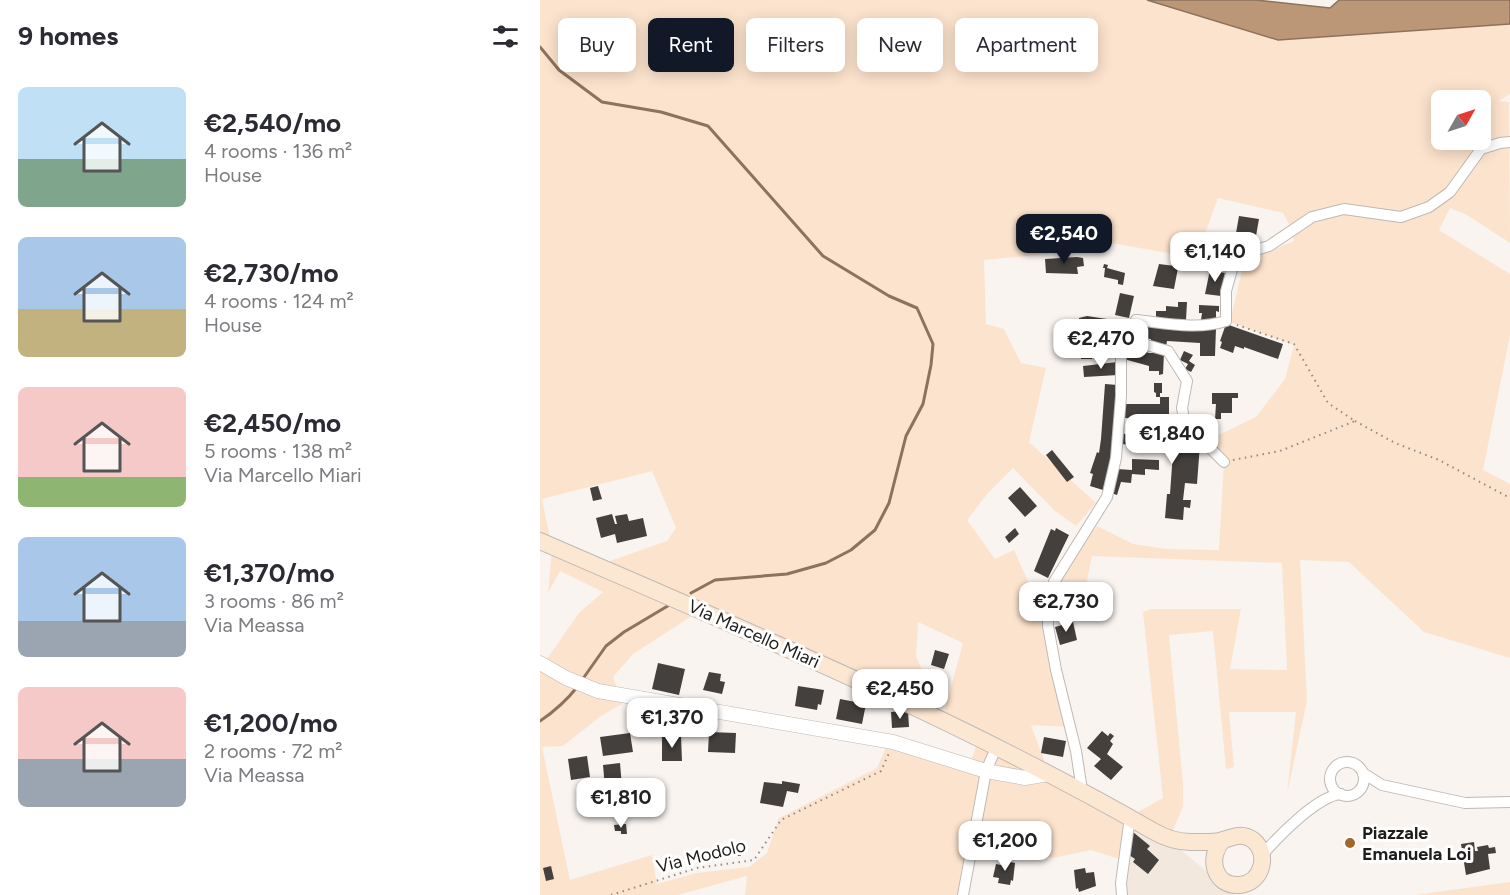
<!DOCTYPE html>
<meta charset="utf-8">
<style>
:root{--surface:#fff;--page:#f2f2f3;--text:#2b2b33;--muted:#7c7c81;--accent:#111827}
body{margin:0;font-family:Figtree,sans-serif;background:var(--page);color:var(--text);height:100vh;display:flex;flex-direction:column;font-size:22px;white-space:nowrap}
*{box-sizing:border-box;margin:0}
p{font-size:20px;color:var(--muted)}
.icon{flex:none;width:33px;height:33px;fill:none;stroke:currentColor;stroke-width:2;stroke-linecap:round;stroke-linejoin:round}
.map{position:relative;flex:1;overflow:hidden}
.sheet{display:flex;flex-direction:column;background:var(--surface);width:540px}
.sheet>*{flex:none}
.hud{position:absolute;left:18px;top:18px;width:570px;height:54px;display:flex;gap:12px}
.needle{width:39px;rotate:51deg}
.tools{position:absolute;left:891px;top:90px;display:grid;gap:12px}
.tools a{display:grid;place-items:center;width:60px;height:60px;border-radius:9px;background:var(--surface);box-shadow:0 3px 15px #0003;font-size:30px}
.price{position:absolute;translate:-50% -51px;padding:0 14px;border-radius:12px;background:#fff;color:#222;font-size:20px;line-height:39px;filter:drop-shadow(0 2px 3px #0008)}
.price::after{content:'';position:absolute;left:50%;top:36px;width:18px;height:14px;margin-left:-9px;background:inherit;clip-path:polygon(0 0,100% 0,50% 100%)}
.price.selected{background:var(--accent);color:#fff}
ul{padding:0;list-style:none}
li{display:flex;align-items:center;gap:18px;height:150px;padding:0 18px}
li span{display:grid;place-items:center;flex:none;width:168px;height:120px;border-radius:9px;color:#555}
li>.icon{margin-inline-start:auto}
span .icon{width:72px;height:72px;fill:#fffc;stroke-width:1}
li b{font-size:26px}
h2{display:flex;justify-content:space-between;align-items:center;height:72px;padding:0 18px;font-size:26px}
.chip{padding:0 21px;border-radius:9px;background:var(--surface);box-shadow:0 3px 15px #0003;font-size:21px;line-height:54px}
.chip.selected{background:var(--accent);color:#fff}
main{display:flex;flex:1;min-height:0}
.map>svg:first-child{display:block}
.built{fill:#f3e8de}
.green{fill:#fce3cd;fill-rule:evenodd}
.water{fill:#bc9777;stroke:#8d725c;stroke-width:1.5}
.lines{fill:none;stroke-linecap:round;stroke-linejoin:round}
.stream{stroke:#8d725c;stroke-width:3}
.building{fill:#44403d}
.minor-casing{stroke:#beb9b5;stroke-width:12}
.tertiary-casing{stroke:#beb9b5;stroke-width:15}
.secondary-casing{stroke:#beb9b5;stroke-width:18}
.path{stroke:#8d8a87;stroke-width:2;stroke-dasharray:1.5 4.5;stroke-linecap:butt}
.minor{stroke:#fff;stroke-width:10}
.tertiary{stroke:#fff;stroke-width:14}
.secondary{stroke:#fce7d2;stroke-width:16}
.poi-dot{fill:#a26729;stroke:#fff;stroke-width:2}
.labels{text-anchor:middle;stroke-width:6;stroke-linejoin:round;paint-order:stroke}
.street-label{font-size:18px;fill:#1f1d1c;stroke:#fff}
.poi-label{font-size:18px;font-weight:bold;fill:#1f1d1c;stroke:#fff;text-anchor:start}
</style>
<main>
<section class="sheet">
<h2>9 homes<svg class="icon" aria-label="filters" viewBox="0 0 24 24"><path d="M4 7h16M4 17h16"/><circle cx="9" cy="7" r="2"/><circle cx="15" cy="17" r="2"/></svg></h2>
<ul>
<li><span style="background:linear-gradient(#bfe0f5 60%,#7fa58c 0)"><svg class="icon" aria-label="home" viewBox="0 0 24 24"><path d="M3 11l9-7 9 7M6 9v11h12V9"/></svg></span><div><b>€2,540/mo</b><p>4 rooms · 136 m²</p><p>House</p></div></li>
<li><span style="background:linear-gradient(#a9c7e8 60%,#c2b280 0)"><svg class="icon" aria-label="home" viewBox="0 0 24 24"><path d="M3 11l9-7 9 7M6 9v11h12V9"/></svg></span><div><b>€2,730/mo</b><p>4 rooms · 124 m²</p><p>House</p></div></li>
<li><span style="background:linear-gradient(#f6c9c9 75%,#8fb573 0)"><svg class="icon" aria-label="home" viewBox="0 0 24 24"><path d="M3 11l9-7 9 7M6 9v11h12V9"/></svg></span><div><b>€2,450/mo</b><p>5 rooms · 138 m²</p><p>Via Marcello Miari</p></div></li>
<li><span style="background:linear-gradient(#a9c7e8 70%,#9aa5b1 0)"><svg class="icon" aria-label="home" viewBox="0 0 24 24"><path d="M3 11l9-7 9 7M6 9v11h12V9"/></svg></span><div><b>€1,370/mo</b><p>3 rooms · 86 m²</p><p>Via Meassa</p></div></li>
<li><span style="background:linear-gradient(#f6c9c9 60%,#9aa5b1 0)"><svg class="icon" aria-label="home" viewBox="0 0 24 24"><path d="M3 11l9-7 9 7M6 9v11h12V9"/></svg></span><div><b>€1,200/mo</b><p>2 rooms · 72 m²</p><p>Via Meassa</p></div></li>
</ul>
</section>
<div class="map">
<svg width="970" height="895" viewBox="0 0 970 895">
<rect width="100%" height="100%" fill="#f9f4f0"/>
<!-- built -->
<path class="built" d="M590,817l39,23 66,55h-111z"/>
<!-- green -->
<g class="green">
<path d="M0,0h607l131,40 232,-16v70l-11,7 10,1 1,141 -43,-28 -17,-7 -11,22 71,44v61l-27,135 27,14v174l-86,-26 -75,-70 -49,-2 7,141 -20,93 9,-82h-67l5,55 -8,2 -13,-138 -44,4 14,149v22l-14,34 -39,-22 3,14 -8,29 -34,-11 -38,8 -79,-19 -11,56h-218l2,-19 -69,19h-138v-226l39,-56 24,-21 -43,-21 -12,22 4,-44 -12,-6zM902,100h38v40h-38zM678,198l65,15 6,11 5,17 -50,21 -14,60 64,23 -9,34 -29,38 -52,25 20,20 -5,88 -53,-1 -33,-5 -36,-18 -40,58 -25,6 -18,-40 -19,9 -28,-39 21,-27 25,-25 42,43 21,15 20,-23 -67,-61 17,-74 -25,-5 -17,-34 -18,-5 -2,-64 93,-9 1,-14 118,21zM112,471l24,57 -9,13 -74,26 -41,-19 -10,-49zM552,556l190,7 5,107 -57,-1 11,-60h-90l-8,3 20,186 -34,19 -80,-43 -18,-49 39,2 -22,-120 33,4zM155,614l216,96 13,-35 -8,-19 2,-34 45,21 -22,81 37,17 -9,25 -82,-21 -10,23 -98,50 -12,35 -18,14 -52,6 -40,11 -5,-29 -82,25 -28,-133 21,-1 38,-30 21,-12 -9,-27 20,-23z"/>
<path d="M970,882v13h-95z"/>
</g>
<!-- water -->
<path class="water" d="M607,0h109l74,8 9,-8h171v24l-232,16z"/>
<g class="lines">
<!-- stream -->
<g class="stream">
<path d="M0,47l19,23 43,32 59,10 47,14 115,130 66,40 28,12 16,36 -2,21 -8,39 -17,32 -17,67 -14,27 -24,20 -25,13 -39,11 -72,6 -24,13"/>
<path d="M42,680l24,-34 18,-14 47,-28"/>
<path d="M0,721c15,-10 27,-21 38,-35"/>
</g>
</g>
<!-- building -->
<g class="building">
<path d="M699,216l20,3 -3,17 -10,-1 -1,5 -6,-1 1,-5 -4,-1z"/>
<path d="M663,247l27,6 -3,15 -28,-7z"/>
<path d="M637,255l12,3 -2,12 -9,-2 -4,21 -21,-3 6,-22 16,2z"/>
<path d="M537,257l6,1 1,8 -7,1 1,7 -32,-1 -1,-14z"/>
<path d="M564,264l4,1 -1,3 18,5 -2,12 -5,-1v-4l-14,-3 1,-9h-2z"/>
<path d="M670,270l15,3 -4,23 -16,-2z"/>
<path d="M580,293l14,3 -5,22 -14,-3z"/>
<path d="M638,302h9l-1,18 -30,-1v-8h10v-5l12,1z"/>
<path d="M659,305l20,1v6l-3,-1v10l-15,-1 1,-7h-3z"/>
<path d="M547,316l40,6 -2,13 -33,-7v31h-11v-6h-5v-27h3v-8z"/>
<path d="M686,324l57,20 -5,15 -34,-12v2l-9,-3 -2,7 -13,-5 2,-6 -2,-1z"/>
<path d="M602,325l74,3 -1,28h-15v-13l-33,-2 -1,6 -15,-2v-6l-10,-1z"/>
<path d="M588,346l21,7h15l-1,21 -4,1v-4h-10v-5l-25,-7z"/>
<path d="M644,351l9,4 -4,6 6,4 -4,7 -6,-3 3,-5 -8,-4z"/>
<path d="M577,362l1,13 -34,2 -1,-11z"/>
<path d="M614,383h8v10h-2v4h9v20l-25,-2v4l-20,-1v-14h36v-7h-4v-4l-2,-1z"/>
<path d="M565,384l13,1 -3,57 -12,48 -13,-4 3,-12 -3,-1 7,-21 2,1 2,-14z"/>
<path d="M672,393h26v5h-6v15h-11v6h-6l1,-15h-4z"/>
<path d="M604,428l31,1v6l6,1v8l-4,-1v10h9l1,-10 13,1 -3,40 -12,-1 -2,17h8l-1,8 -6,-1 -1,13 -18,-2 2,-24h3l3,-42h-3v-9l-10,-1v5l-39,-3 1,-10 22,-1z"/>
<path d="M512,450l22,27 -7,5 -21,-27z"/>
<path d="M592,459l27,1v10l-14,-1v6l-13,-1 -1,9 -10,-1 -4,13 -6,-2 6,-24 15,1z"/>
<path d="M58,486l4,13 -9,2 -3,-13z"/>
<path d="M480,487l17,19 -12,11 -17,-19z"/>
<path d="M72,514l3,10h2l-2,-8 12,-2 2,7 14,-3 4,18 -30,7 -2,-9 -14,4 -5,-20z"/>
<path d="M475,528l4,6 -10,9 -4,-6z"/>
<path d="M516,528l13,7 -21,43 -14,-7 17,-42 4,2z"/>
<path d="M533,622l4,18 -17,5 -5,-18z"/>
<path d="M395,650l14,4 -5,15 -13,-4z"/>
<path d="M118,663l27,6 -6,26 -27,-6z"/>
<path d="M169,672l12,2 -1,7 5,1 -3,12 -19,-4z"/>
<path d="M258,686l26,4 -3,15 -3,-1 -1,6 -22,-4z"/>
<path d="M300,699l26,5 -4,20 -26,-5z"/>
<path d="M368,711l1,16 -17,1 -1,-16z"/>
<path d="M562,731l6,5 2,-3 4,3 -4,5 3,3 -6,10 16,13 -12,13 -17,-14 7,-7 -14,-11z"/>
<path d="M169,732l27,1 -1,20 -27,-1z"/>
<path d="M90,733l3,19 -30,4 -3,-19z"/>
<path d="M122,736h19l1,25h-20z"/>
<path d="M504,737l22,4 -3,16 -22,-4z"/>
<path d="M47,756l3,21 -19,3 -3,-21z"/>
<path d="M80,763l2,24 -17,1 -2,-23z"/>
<path d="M242,781l18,3 -2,9 -11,-2 -4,16 -23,-4 4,-21 18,2z"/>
<path d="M52,792l1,11 -15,2 -1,-12z"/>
<path d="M86,824l1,10h-6v-3h-6l-1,-6z"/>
<path d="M593,832l17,14 -3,3 12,11 -11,14 -15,-12 2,-3 -6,-4z"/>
<path d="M934,842l1,9h3l-1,-4 11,-2 1,3 6,-1 1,6 -8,1 2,15 -24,6 -5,-31z"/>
<path d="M190,847h11v9l-11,-1z"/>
<path d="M462,860l13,3 -2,18 -2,-1 -1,5 -12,-2 1,-5 -6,-1 3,-13 5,1z"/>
<path d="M11,866l3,13 -8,2 -3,-13z"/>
<path d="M545,868l1,5 8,-1 2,14 -17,6 -1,-4 -2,1 -2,-19z"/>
</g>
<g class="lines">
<defs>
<g id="minor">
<path d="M684,462l-39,-39 -3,-15 5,-27 -19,-30 -39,-11 7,-20c29,3 62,10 90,1v-30l7,-25 7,-11 29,-9 43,-29 32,-8 57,8 28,-10 21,-15 31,-43 19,-6 10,-1"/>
<circle cx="807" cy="779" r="17"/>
<path d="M823,773l19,12 83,18 45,-1"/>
<path d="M542,790l-6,-39 -20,-81 -8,-44v-28l6,-16 53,-85 9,-39 5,-62v-44l8,-12"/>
<path d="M722,855c16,-18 55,-59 79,-61"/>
<path d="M423,895l23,-124 10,-23"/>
<path d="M582,895l-1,-12 9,-66"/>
</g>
<path id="tertiary" d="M0,663l26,15 32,13 295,51 93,29 39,7 24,-4"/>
<path id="secondary" d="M0,541c207,90 417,177 613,290 12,7 24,11 38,11 10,0 23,1 32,-2 11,-3 19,-8 30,0 17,14 9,43 -13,45 -27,2 -33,-29 -17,-45"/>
</defs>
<!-- minor casing -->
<use href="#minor" class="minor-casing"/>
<!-- tertiary casing -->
<use href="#tertiary" class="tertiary-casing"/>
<!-- secondary casing -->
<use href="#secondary" class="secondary-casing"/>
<!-- path -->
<g class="path">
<path d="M815,421l40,22 44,17 71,38"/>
<path d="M693,460l47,-9 75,-30 -27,-18 -34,-59 -57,-19"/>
<path d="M71,895l86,-27 57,-8 27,-40 100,-49 8,-18"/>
</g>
<!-- minor -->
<use href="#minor" class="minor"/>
<!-- tertiary -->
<use href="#tertiary" class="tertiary"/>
<!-- secondary -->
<use href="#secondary" class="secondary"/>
</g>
<!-- markers -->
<circle class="poi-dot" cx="810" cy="843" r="6"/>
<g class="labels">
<!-- street labels -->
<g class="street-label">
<text transform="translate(214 634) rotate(24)" y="6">Via Marcello Miari</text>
<text transform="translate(161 856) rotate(-14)" y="6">Via Modolo</text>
</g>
<!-- poi labels -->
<g class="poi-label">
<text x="822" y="839">Piazzale<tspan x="822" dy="21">Emanuela Loi</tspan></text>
</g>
</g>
</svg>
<div class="tools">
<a><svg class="needle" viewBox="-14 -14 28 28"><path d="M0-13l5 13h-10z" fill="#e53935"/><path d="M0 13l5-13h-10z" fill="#7c7c81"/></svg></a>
</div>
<b class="price selected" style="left:524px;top:265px">€2,540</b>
<b class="price" style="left:675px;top:283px">€1,140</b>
<b class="price" style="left:561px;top:370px">€2,470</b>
<b class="price" style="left:632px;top:465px">€1,840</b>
<b class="price" style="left:526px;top:633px">€2,730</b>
<b class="price" style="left:360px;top:720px">€2,450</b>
<b class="price" style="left:132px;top:749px">€1,370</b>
<b class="price" style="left:81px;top:829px">€1,810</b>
<b class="price" style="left:465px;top:872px">€1,200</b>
<div class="hud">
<a class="chip">Buy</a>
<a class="chip selected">Rent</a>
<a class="chip">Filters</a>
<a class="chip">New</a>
<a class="chip">Apartment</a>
</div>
</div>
</main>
